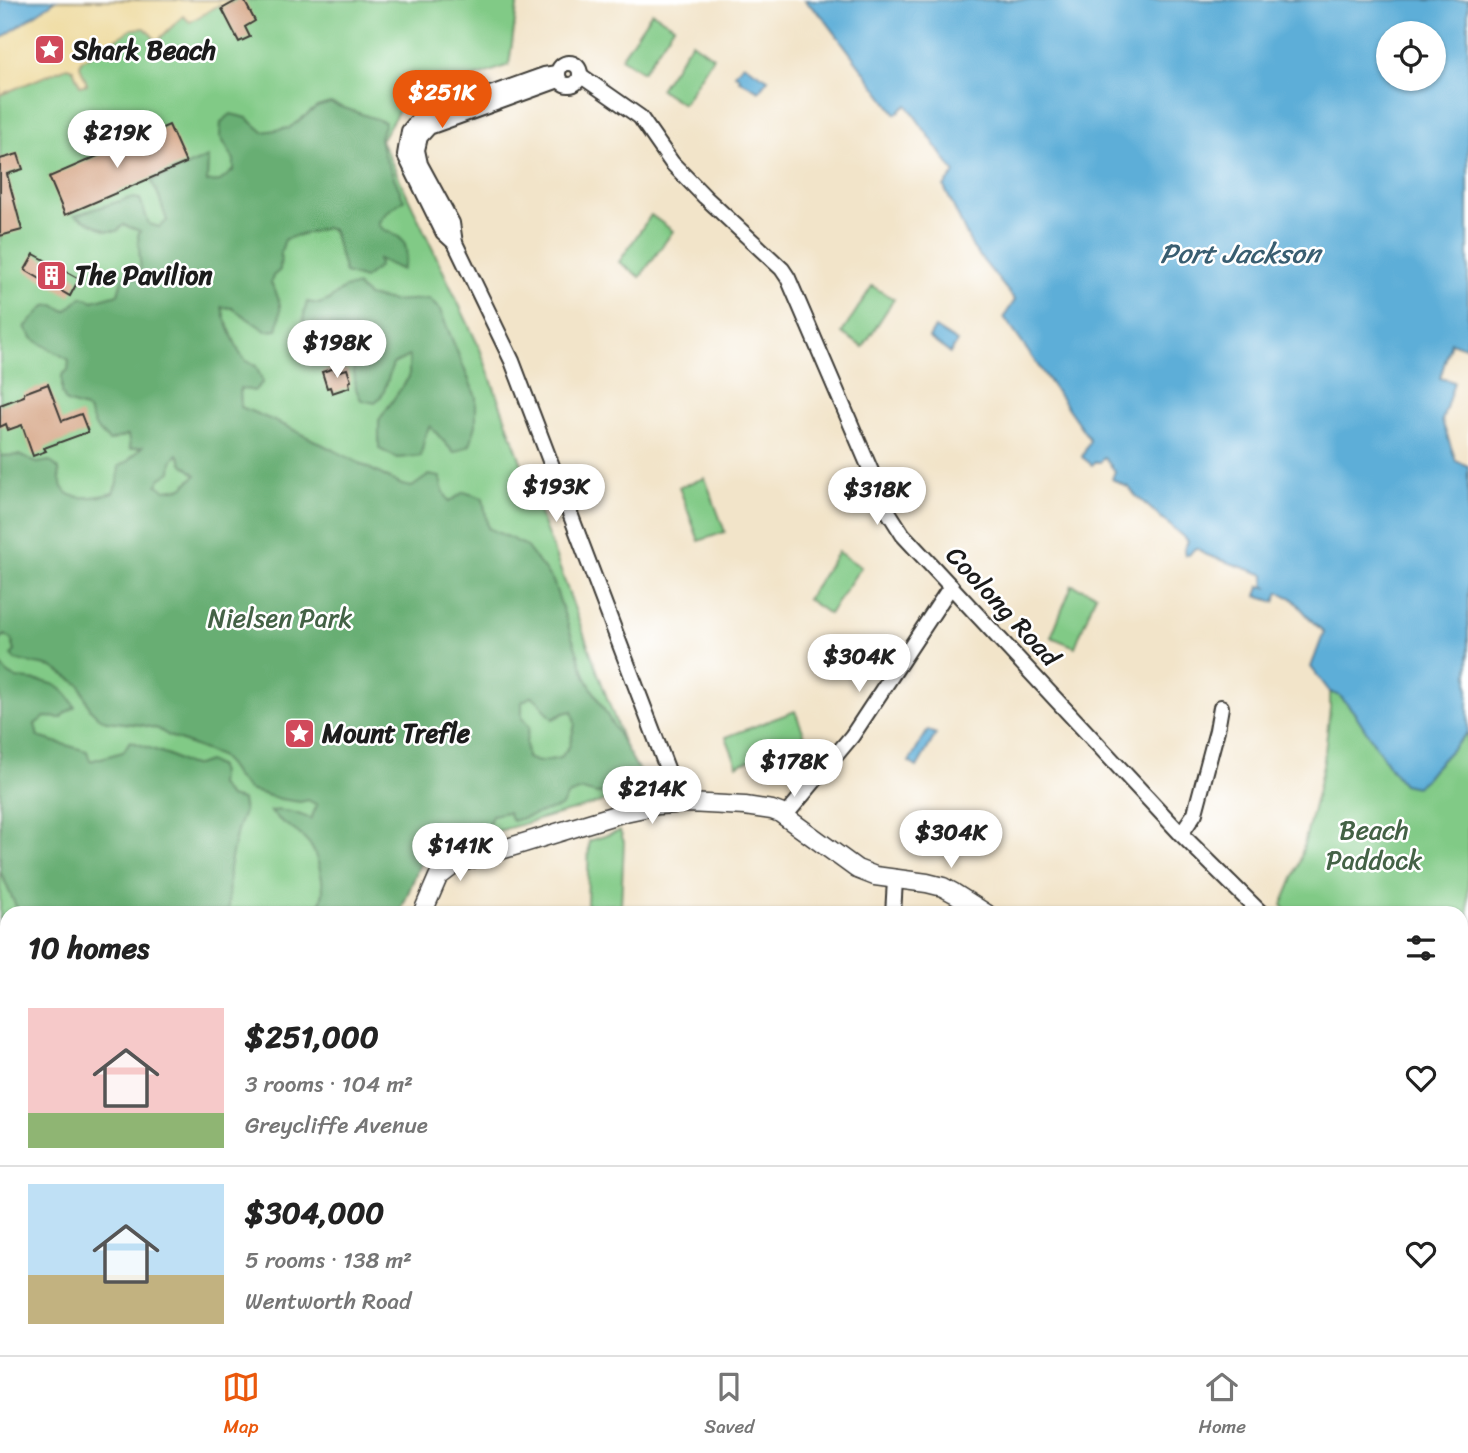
<!DOCTYPE html>
<meta charset="utf-8">
<style>
:root{--surface:#fff;--page:#f2f2f2;--text:#222;--muted:#767676;--line:#e0e0e0;--accent:#ea580c}
body{margin:0;font-family:Sriracha,sans-serif;background:var(--page);color:var(--text);height:100vh;display:flex;flex-direction:column;font-size:26px;white-space:nowrap}
*{box-sizing:border-box;margin:0}
p{font-size:23px;color:var(--muted)}
.icon{flex:none;width:38px;height:38px;fill:none;stroke:currentColor;stroke-width:2;stroke-linecap:round;stroke-linejoin:round}
.map{position:relative;flex:1;overflow:hidden}
.details{position:absolute;left:0px;top:906px;width:1468px;height:450px;display:flex;flex-direction:column;background:var(--surface);border-radius:21px 21px 0 0;box-shadow:0 2px 5px #0004}
.details>*{flex:none}
.buttons{position:absolute;left:1376px;top:21px;display:grid;gap:14px}
.buttons a{display:grid;place-items:center;width:70px;height:70px;border-radius:50%;background:var(--surface);box-shadow:0 2px 5px #0004;font-size:35px}
.price{position:absolute;translate:-50% -60px;padding:0 16px;border-radius:24px;background:#fff;color:#222;font-size:23px;line-height:46px;filter:drop-shadow(0 2px 4px #0008)}
.price::after{content:'';position:absolute;left:50%;top:42px;width:21px;height:16px;margin-left:-10px;background:inherit;clip-path:polygon(0 0,100% 0,50% 100%)}
.price.current{background:var(--accent);color:#fff}
ul{padding:0;list-style:none}
li{display:flex;align-items:center;gap:21px;height:175px;padding:0 28px}
li+li{border-top:2px solid var(--line)}
li span{display:grid;place-items:center;flex:none;width:196px;height:140px;border-radius:0px;color:#555}
li>.icon{margin-inline-start:auto}
span .icon{width:84px;height:84px;fill:#fffc;stroke-width:1}
li b{font-size:30px}
h2{display:flex;justify-content:space-between;align-items:center;height:84px;padding:0 28px;font-size:30px}
.menu{display:flex;justify-content:space-around;align-items:center;height:98px;border-top:2px solid var(--line);background:var(--surface);font-size:19px;color:var(--muted)}
.menu a{display:grid;justify-items:center;gap:4px}
.menu .current{color:var(--accent)}
.map>svg:first-child{display:block}
.green{fill:#81ca86;stroke:#4e7351;stroke-width:2}
.forest{fill:#68ae73;stroke:#426548;stroke-width:2;fill-rule:evenodd}
.sand{fill:#eeda9e;stroke:#857b5d;stroke-width:2}
.water{fill:#5daed8;stroke:#3c657a;stroke-width:2;fill-rule:evenodd}
.lines{fill:none;stroke-linecap:round;stroke-linejoin:round}
.stream{stroke:#5daed8;stroke-width:4.5}
.building{fill:#d4a281}
.minor-casing{stroke:#3c3a36;stroke-width:18}
.tertiary-casing{stroke:#3c3a36;stroke-width:21}
.minor{stroke:#fff;stroke-width:14}
.tertiary{stroke:#fff;stroke-width:18}
.labels{text-anchor:middle;stroke-width:5;stroke-linejoin:round;paint-order:stroke}
.poi-label{font-size:26px;font-weight:bold;fill:#1c1c1c;stroke:#fff;text-anchor:start}
.street-label{font-size:26px;fill:#1c1c1c;stroke:#fff}
.park-label{font-size:26px;fill:#446246;stroke:#fff}
.water-label{font-size:28px;font-style:italic;fill:#395e71;stroke:#fff}
</style>
<div class="map">
<svg width="1468" height="1355" viewBox="0 0 1468 1355">
<rect width="100%" height="100%" fill="#fff"/>
<filter id="ink" filterUnits="userSpaceOnUse"><feTurbulence type="fractalNoise" baseFrequency=".0143" numOctaves="2"/><feDisplacementMap in="SourceGraphic" scale="14" xChannelSelector="R" yChannelSelector="G"/><feConvolveMatrix kernelMatrix="1 2 1 2 8 2 1 2 1" color-interpolation-filters="sRGB"/></filter>
<filter id="wash" filterUnits="userSpaceOnUse"><feTurbulence type="fractalNoise" baseFrequency=".00686" numOctaves="4" result="noise"/><feDisplacementMap in="SourceGraphic" scale="28" xChannelSelector="R" yChannelSelector="G"/><feGaussianBlur stdDeviation="1.57" result="paint"/><feColorMatrix in="noise" values="0 0 0 0 0 0 0 0 0 0 0 0 0 0 0 0 0 1.4 0 .05"/><feComposite in="paint" operator="in"/></filter>
<g filter="url(#wash)">
<rect width="100%" height="100%" fill="#f2e4c9"/>
<!-- green -->
<g class="green">
<path d="M56,0h462l-9,65 -105,37 -23,38 99,209 161,442 -200,56 -22,18 -20,48 -392,1v415l-7,-6v-1284z"/>
<path d="M652,12l22,14 -31,46 -22,-14z"/>
<path d="M692,42l21,15 -30,47 -23,-15z"/>
<path d="M651,215l22,16 -33,46 -21,-15z"/>
<path d="M872,286l22,13 -31,48 -21,-14z"/>
<path d="M705,478l20,54 -26,9 -20,-54z"/>
<path d="M838,552l23,15 -32,47 -22,-15z"/>
<path d="M1072,585l24,9 -21,53 -24,-10z"/>
<path d="M1330,692l10,4 14,16 37,57 12,15 21,-4 8,-10 36,-38v202l-7,2v-22h-172l-7,-9 17,-41 18,-71 7,-33 6,-52z"/>
<path d="M795,711l11,28 -69,26 -11,-28z"/>
<path d="M620,831l4,11 -3,63h-34l2,-64z"/>
<path d="M1468,976v379h-382l-3,-6h378v-371z"/>
<path d="M32,1349h449l8,6h-450z"/>
</g>
<!-- forest -->
<g class="forest">
<path d="M330,103l55,19 -5,15 3,16 21,47c-11,7 -20,13 -26,24 5,7 8,6 15,10 17,7 15,22 9,36l-24,-11 1,8 -15,12 -19,-6 -12,-43 -7,-2 -41,11 -4,13 -1,18 -7,6 -2,7c11,19 11,26 6,47l-11,1 -34,-23 -10,-1 3,12 14,33 7,9 10,5 7,16 -9,9 -14,-3 1,19 45,19 116,59 10,2 17,-12 11,2 2,11 7,14 15,-10 19,6 5,30 37,17 28,36 33,97 53,93 -10,14 -18,7 -14,2 -15,-4 -14,5 -7,12 -49,14 -4,-9 -16,3 -5,14 -46,18 -21,17 -20,49h-83c2,-7 5,-14 6,-21 0,-15 -7,-44 -18,-53 -11,-11 -25,-16 -35,-28 15,-2 27,2 41,8l6,-14 -9,-5 -8,2 -20,-3 -31,-9 -14,-14 -7,-12 -8,-8 -51,-20 -11,-7 -16,-4 -36,-4 -9,-5 -7,-7 -10,-24 -28,-18 -37,-7 -4,-5 4,-4 -4,-12 -6,-4 -5,5v-184l19,-1 18,8 13,-2 9,8c0,6 1,12 3,18 9,16 36,10 51,6l5,-13 1,-14 9,-5 14,-14 -12,2 -2,-14 -19,6 -13,-13 -7,-16 -4,-4 -19,-6 -4,-9v-18l6,-5 1,-10 -36,-21 -8,-12 20,-21 9,-1 12,6 16,-14 11,4 25,-7 4,-15 5,-6 12,6 2,-5 -3,-39 2,-4 -16,-6 -7,6h-10l-32,-16 55,-17 10,1 9,25 10,3 8,-6 -9,-27 -7,-13 57,-24 -1,25 13,-1 14,-11v-10l-14,-24 1,-14 10,-8 16,4 16,14 26,-4 28,-21zM178,454l5,10 13,11 -14,13 -17,2 -8,-5 3,-6 11,-7 1,-11zM532,696c9,6 13,15 21,23l11,-6 8,-2 3,13 -6,23 -9,11 -22,4 -11,-4 -1,-16 3,-15 -7,-9v-16z"/>
<path d="M357,286l11,10 24,5 37,-2 11,11 36,87v28l-6,20 -16,8 -24,-27 -5,9 -4,21 -24,2 -18,-9v-29l30,-43v-21l-16,8 -10,30 -8,9 -14,-3 -5,-11 -3,-26 -22,-6 16,-12 -3,-8 -36,9c-6,-19 -6,-26 -1,-44l12,2 10,-4 15,-12z"/>
<path d="M0,661c8,26 37,15 55,24 10,5 15,13 20,22l-10,6 -3,5 -17,-1 -10,7 3,13 49,14 3,10 33,-9 7,-11 39,14 19,10h9l11,-4 11,6 1,9 -1,9 10,12 13,3 2,12 -7,18 -8,38 -1,45h-209l-19,-42z"/>
<path d="M0,1026h7v181l-7,3z"/>
<path d="M0,1323l7,6v20h25l7,6h-39z"/>
</g>
<!-- sand -->
<path class="sand" d="M56,0h174l1,3 -9,6 -3,-4 -29,17 -7,-6 -26,25 -12,-13 -13,1 -51,32 -1,5 7,18 -7,2 -7,-17 -6,-2 -67,28v-56z"/>
<!-- water -->
<g class="water">
<path d="M0,0h56l-56,39z"/>
<path d="M804,0h664v336l-3,11 -14,-5 -11,36 14,4 -12,39 14,40 12,5v266l-36,38 -8,10 -8,7 -13,-3 -12,-15 -37,-57 -14,-16 -10,-4 -19,-25 13,-35 -11,-10 -21,-24 -13,-6 -4,10 -18,-6 3,-10 9,2 -5,-2 1,-11 -61,-21 -7,-6 -3,1 -5,6h-4l-1,-5 4,-9 -53,-46 -7,-9 -1,1 -15,-8 3,-8 -11,-14 -4,5h-5l-3,3 -10,-8 8,-17 -86,-123 11,-17 -42,-52 -29,-61 11,-14 -48,-68 -11,9 -73,-97zM1388,33h45v46h-45z"/>
<path d="M743,64l25,15 -9,12 -20,-11 1,-3 -5,-3z"/>
<path d="M935,328l22,14 -7,11 -21,-15z"/>
<path d="M928,730l8,4 -19,33 -8,-5z"/>
</g>
<g class="lines">
<!-- stream -->
<g class="stream">
<path d="M1461,1134l2,32 -2,12"/>
<path d="M1450,1349l1,6"/>
</g>
</g>
<g id="blocks">
<!-- building -->
<g class="building">
<path d="M238,0h6l11,21 -10,6 5,10 -11,5 -17,-33z"/>
<path d="M169,125l17,38 -121,52 -16,-38z"/>
<path d="M18,154l5,15 -16,5 15,56 -22,6v-77z"/>
<path d="M34,254l45,25 -9,17 -45,-26z"/>
<path d="M335,368l1,4 11,-3 4,12 -2,1 1,5 -18,6 -2,-6 -3,1 -5,-16z"/>
<path d="M48,384l14,37 19,-7 7,18 -44,16 2,3 -13,5 -11,-31 -14,5 -2,-6 -6,3v-22l24,-9v-3z"/>
</g>
</g>
</g>
<g filter="url(#ink)">
<use href="#blocks" fill-opacity="0" stroke="#3c3a36" stroke-width="2"/>
<g class="lines">
<defs>
<g id="minor">
<circle cx="569" cy="74" r="11"/>
<path d="M580,75l60,42 32,46 33,34 77,72 6,9 101,235 14,22 278,299 81,80"/>
<path d="M559,80l-130,47 -9,10 -3,13 3,14 32,59 3,20 57,118 156,410 4,11 2,21"/>
<path d="M455,243l-12,-11 -38,-77 4,-24 9,-11 126,-45 13,-2"/>
<path d="M785,816l67,-80 99,-150"/>
<path d="M1181,834l14,-21 22,-83 4,-23"/>
<path d="M893,914l2,-34"/>
<path d="M766,1349l4,6"/>
<path d="M1056,1349l2,6"/>
</g>
<g id="tertiary">
<path d="M422,914l16,-37 17,-13 170,-52 33,-7 30,-2 57,3 27,4 8,3 77,56 18,7 52,7 16,4 11,6 33,21"/>
<path d="M1461,957l7,-2"/>
<path d="M521,1349l9,6"/>
</g>
</defs>
<!-- minor casing -->
<use href="#minor" class="minor-casing"/>
<!-- tertiary casing -->
<use href="#tertiary" class="tertiary-casing"/>
<!-- minor -->
<use href="#minor" class="minor"/>
<!-- tertiary -->
<use href="#tertiary" class="tertiary"/>
</g>
</g>
<!-- icons -->
<defs>
<symbol id="sight-square" viewBox="-11 -11 22 22"><rect x="-9" y="-9" width="18" height="18" rx="4" fill="#d1495b" stroke="#fff"/><path d="M0-6L1.8-2.2L6-1.7L2.9 1.2L3.7 5.4L0 3.3L-3.7 5.4L-2.9 1.2L-6-1.7L-1.8-2.2Z" fill="#fff"/></symbol>
<symbol id="building-square" viewBox="-11 -11 22 22"><rect x="-9" y="-9" width="18" height="18" rx="4" fill="#d1495b" stroke="#fff"/><path d="M-4-6H4V6H1V3H-1V6H-4ZM-2.5-4.3h1.7v1.8h-1.7ZM.8-4.3h1.7v1.8H.8ZM-2.5-1h1.7V.8h-1.7ZM.8-1h1.7V.8H.8Z" fill="#fff"/></symbol>
</defs>
<g fill-rule="evenodd">
<use href="#sight-square" x="32" y="32" width="35" height="35"/>
<use href="#building-square" x="34" y="258" width="35" height="35"/>
<use href="#sight-square" x="282" y="716" width="35" height="35"/>
</g>
<g class="labels">
<!-- poi labels -->
<g class="poi-label">
<text x="72" y="59">Shark Beach</text>
<text x="75" y="284">The Pavilion</text>
<text x="322" y="742">Mount Trefle</text>
</g>
<!-- street labels -->
<g class="street-label">
<text transform="translate(1003 606) rotate(47)" y="9">Coolong Road</text>
</g>
<!-- park labels -->
<g class="park-label">
<text x="280" y="627">Nielsen Park</text>
<text x="1374" y="839">Beach<tspan x="1374" dy="30">Paddock</tspan></text>
</g>
<!-- water labels -->
<g class="water-label">
<text x="1240" y="263">Port Jackson</text>
</g>
</g>
</svg>
<div class="buttons">
<a><svg class="icon" aria-label="locate" viewBox="0 0 24 24"><circle cx="12" cy="12" r="6"/><path d="M12 2v4M12 18v4M2 12h4M18 12h4"/></svg></a>
</div>
<b class="price current" style="left:442px;top:130px">$251K</b>
<b class="price" style="left:117px;top:170px">$219K</b>
<b class="price" style="left:337px;top:380px">$198K</b>
<b class="price" style="left:556px;top:524px">$193K</b>
<b class="price" style="left:877px;top:527px">$318K</b>
<b class="price" style="left:859px;top:694px">$304K</b>
<b class="price" style="left:794px;top:799px">$178K</b>
<b class="price" style="left:652px;top:826px">$214K</b>
<b class="price" style="left:951px;top:870px">$304K</b>
<b class="price" style="left:460px;top:883px">$141K</b>
<section class="details">
<h2>10 homes<svg class="icon" aria-label="filters" viewBox="0 0 24 24"><path d="M4 7h16M4 17h16"/><circle cx="9" cy="7" r="2"/><circle cx="15" cy="17" r="2"/></svg></h2>
<ul>
<li><span style="background:linear-gradient(#f6c9c9 75%,#8fb573 0)"><svg class="icon" aria-label="home" viewBox="0 0 24 24"><path d="M3 11l9-7 9 7M6 9v11h12V9"/></svg></span><div><b>$251,000</b><p>3 rooms · 104 m²</p><p>Greycliffe Avenue</p></div><svg class="icon" aria-label="heart" viewBox="0 0 24 24"><path d="M12 20l-8-8c-3-5 5-10 8-4 3-6 11-1 8 4z"/></svg></li>
<li><span style="background:linear-gradient(#bfe0f5 65%,#c2b280 0)"><svg class="icon" aria-label="home" viewBox="0 0 24 24"><path d="M3 11l9-7 9 7M6 9v11h12V9"/></svg></span><div><b>$304,000</b><p>5 rooms · 138 m²</p><p>Wentworth Road</p></div><svg class="icon" aria-label="heart" viewBox="0 0 24 24"><path d="M12 20l-8-8c-3-5 5-10 8-4 3-6 11-1 8 4z"/></svg></li>
</ul>
</section>
</div>
<nav class="menu">
<a class="current"><svg class="icon" aria-label="map" viewBox="0 0 24 24"><path d="M3 6l6-2 6 2 6-2v14l-6 2-6-2-6 2zM9 4v14M15 6v14"/></svg>Map</a>
<a><svg class="icon" aria-label="saved" viewBox="0 0 24 24"><path d="M7 4h10v16l-5-4-5 4z"/></svg>Saved</a>
<a><svg class="icon" aria-label="home" viewBox="0 0 24 24"><path d="M3 11l9-7 9 7M6 9v11h12V9"/></svg>Home</a>
</nav>
